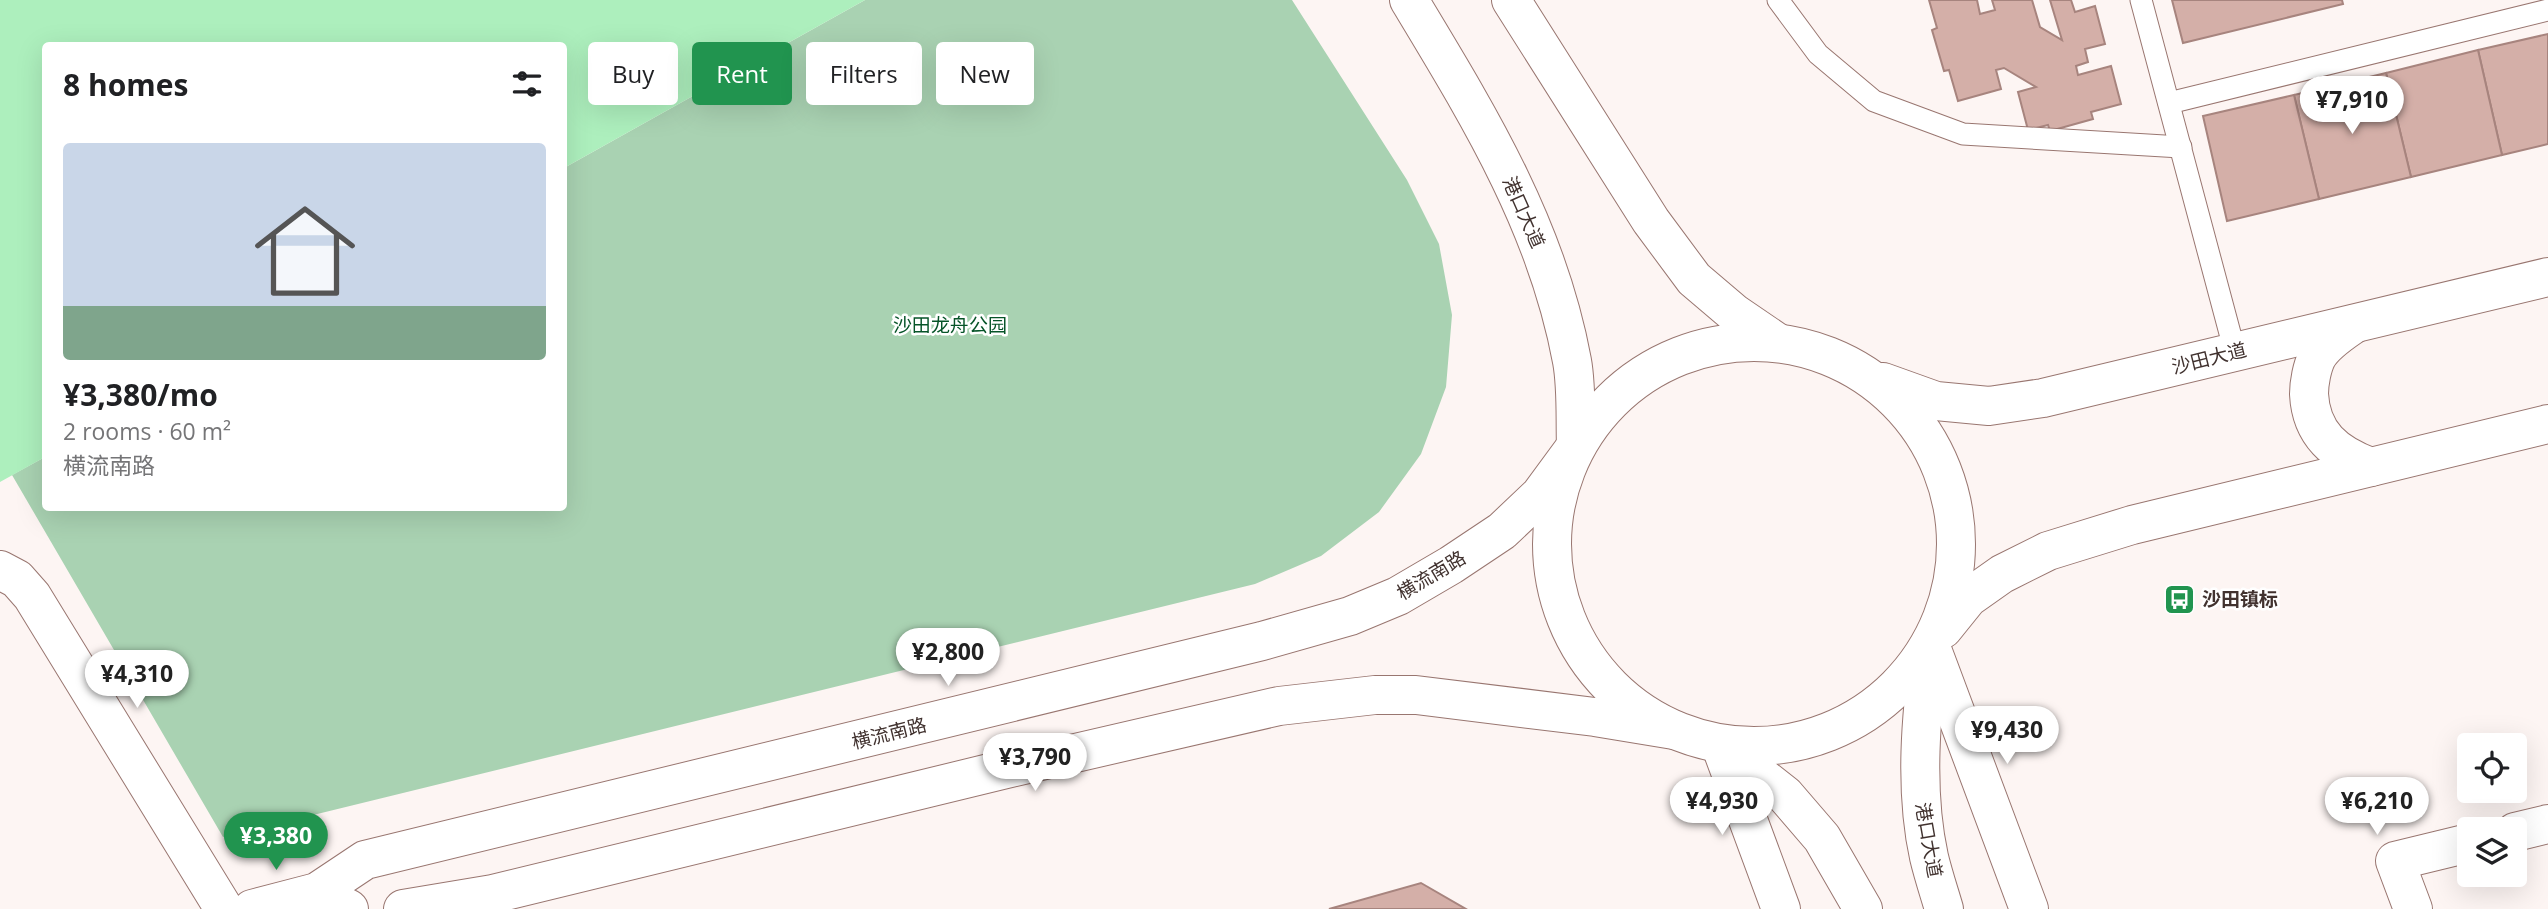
<!DOCTYPE html>
<meta charset="utf-8">
<style>
:root{--surface:#fff;--page:#f2f2f2;--text:#202124;--muted:#757577;--line:#e0e0e0;--accent:#21944f}
body{margin:0;font-family:"Open Sans","Noto Sans SC",sans-serif;background:var(--page);color:var(--text);height:100vh;display:flex;flex-direction:column;font-size:26px;white-space:nowrap}
*{box-sizing:border-box;margin:0}
p{font-size:23px;color:var(--muted)}
.icon{flex:none;width:38px;height:38px;fill:none;stroke:currentColor;stroke-width:2;stroke-linecap:round;stroke-linejoin:round}
.map{position:relative;flex:1;overflow:hidden}
.side{position:absolute;left:42px;top:42px;width:525px;height:469px;display:flex;flex-direction:column;background:var(--surface);border-radius:7px;box-shadow:0 7px 28px #0002}
.side>*{flex:none}
.hud{position:absolute;left:588px;top:42px;width:665px;height:63px;display:flex;gap:14px}
.buttons{position:absolute;left:2457px;top:733px;display:grid;gap:14px}
.buttons a{display:grid;place-items:center;width:70px;height:70px;border-radius:7px;background:var(--surface);box-shadow:0 7px 28px #0002;font-size:35px}
.price{position:absolute;translate:-50% -60px;padding:0 16px;border-radius:24px;background:#fff;color:#222;font-size:23px;line-height:46px;filter:drop-shadow(0 2px 4px #0008)}
.price::after{content:'';position:absolute;left:50%;top:42px;width:21px;height:16px;margin-left:-10px;background:inherit;clip-path:polygon(0 0,100% 0,50% 100%)}
.price.current{background:var(--accent);color:#fff}
ul{padding:0;list-style:none}
li{display:grid;align-content:center;gap:14px;height:371px;padding:0 21px}
li+li{border-top:2px solid var(--line)}
li span{display:grid;place-items:center;height:217px;border-radius:7px;color:#555}
li>.icon{margin-inline-start:auto}
span .icon{width:126px;height:126px;fill:#fffc;stroke-width:1}
li b{font-size:30px}
h2{display:flex;justify-content:space-between;align-items:center;height:84px;padding:0 21px;font-size:30px}
.chip{padding:0 24px;border-radius:7px;background:var(--surface);box-shadow:0 7px 28px #0002;font-size:24px;line-height:63px}
.chip.current{background:var(--accent);color:#fff}
.map>svg:first-child{display:block}
.green{fill:#a9d2b2}
.water{fill:#adefbd}
.building{fill:#d4afa8;stroke:#a7847e;stroke-width:2}
.lines{fill:none;stroke-linecap:round;stroke-linejoin:round}
.lane-casing{stroke:#997670;stroke-width:23}
.street-casing{stroke:#997670;stroke-width:40}
.secondary-casing{stroke:#997670;stroke-width:40}
.primary-casing{stroke:#997670;stroke-width:40}
.lane{stroke:#fff;stroke-width:21}
.street{stroke:#fff;stroke-width:38}
.secondary{stroke:#fff;stroke-width:38}
.primary{stroke:#fff;stroke-width:38}
.labels{text-anchor:middle;stroke-width:5;stroke-linejoin:round;paint-order:stroke}
.street-label{font-size:19px;fill:#41322f;stroke:#fff}
.park-label{font-size:19px;fill:#065428;stroke:#fff}
.poi-label{font-size:19px;font-weight:bold;fill:#41322f;stroke:#fff;text-anchor:start}
</style>
<div class="map">
<svg width="2548" height="909" viewBox="0 0 2548 909">
<rect width="100%" height="100%" fill="#fdf5f3"/>
<!-- green -->
<path class="green" d="M865,0h427l115,180 32,64 13,71 -6,72 -25,67 -42,58 -58,44 -66,28 -1032,253 -211,-362 33,-18 1,51h518v-340z"/>
<!-- water -->
<path class="water" d="M0,0h865l-301,168v-122h-518l-1,411 -45,25z"/>
<!-- building -->
<g class="building">
<path d="M1929,0h48l3,14 15,-4 -3,-10h40l8,27 22,13 -12,-40h21l4,12 20,-6 10,38 -20,5 3,13 -12,4 2,9 33,-9 10,38 -30,8 2,7 -43,12 -2,-6 -20,5 -10,-38 18,-5 -32,-19 -8,2 5,19 -43,12 -9,-31 -5,1 -12,-41 5,-2z"/>
<path d="M2172,0h170l1,4 -160,39z"/>
<path d="M2548,34v110l-46,11 -24,-105z"/>
<path d="M2478,50l24,105 -91,22 -25,-104z"/>
<path d="M2386,73l25,104 -92,22 -25,-104z"/>
<path d="M2294,95l25,104 -92,22 -24,-105z"/>
<path d="M1421,883l45,26h-137z"/>
</g>
<g class="lines">
<defs>
<g id="lane">
<path d="M1778,0l40,54 56,47 89,33 218,13"/>
<path d="M2141,0l94,352"/>
<path d="M2169,103l379,-93"/>
</g>
<g id="street">
<path d="M0,570l17,9 15,17 192,313"/>
<path d="M2515,832l33,-8"/>
<path d="M2413,909l-18,-48 74,-18"/>
</g>
<g id="secondary">
<path d="M1930,644l99,265"/>
<path d="M1720,744l61,165"/>
<path d="M317,892l32,17"/>
<path d="M252,909l65,-17 48,-32 897,-219 88,-25 48,-20 53,-31 51,-34 38,-36 36,-49"/>
<path d="M403,909l90,-15 513,-125 273,-63 96,-11h41l179,22 79,13"/>
</g>
<g id="primary">
<path d="M1409,0c70,116 138,226 163,361 5,27 3,58 4,85"/>
<path d="M1511,0l140,221 43,58 40,34 44,30"/>
<path d="M2354,324c-13,9 -29,19 -37,33 -5,10 -8,26 -8,37 2,40 26,60 62,73"/>
<circle cx="1754" cy="544" r="202"/>
<path d="M1883,382l53,19 53,5 54,-8 505,-121"/>
<path d="M1943,629l25,-31 34,-24 46,-23 84,-26 416,-101"/>
<path d="M1930,646c-9,68 -16,143 -1,211 4,17 10,35 15,52"/>
<path d="M1720,744l65,51 37,43 41,71"/>
</g>
</defs>
<!-- lane casing -->
<use href="#lane" class="lane-casing"/>
<!-- street casing -->
<use href="#street" class="street-casing"/>
<!-- secondary casing -->
<use href="#secondary" class="secondary-casing"/>
<!-- primary casing -->
<use href="#primary" class="primary-casing"/>
<!-- lane -->
<use href="#lane" class="lane"/>
<!-- street -->
<use href="#street" class="street"/>
<!-- secondary -->
<use href="#secondary" class="secondary"/>
<!-- primary -->
<use href="#primary" class="primary"/>
</g>
<!-- icons -->
<defs>
<symbol id="bus-square" viewBox="-11 -11 22 22"><rect x="-9" y="-9" width="18" height="18" rx="4" fill="#21944f" stroke="#fff"/><path d="M-5-6H5V4H4V6H2V4H-2V6H-4V4H-5ZM-3.5-4V0h7V-4ZM-3.5 1.2v1.5H-2V1.2ZM2 1.2v1.5H3.5V1.2Z" fill="#fff"/></symbol>
</defs>
<g fill-rule="evenodd">
<use href="#bus-square" x="2162" y="582" width="35" height="35"/>
</g>
<g class="labels">
<!-- street labels -->
<g class="street-label">
<text transform="translate(1524 212) rotate(66)" y="7">港口大道</text>
<text transform="translate(2209 358) rotate(-14)" y="7">沙田大道</text>
<text transform="translate(1431 575) rotate(-31)" y="7">横流南路</text>
<text transform="translate(889 733) rotate(-14)" y="7">横流南路</text>
<text transform="translate(1929 840) rotate(80)" y="7">港口大道</text>
</g>
<!-- park labels -->
<g class="park-label">
<text x="950" y="332">沙田龙舟公园</text>
</g>
<!-- poi labels -->
<g class="poi-label">
<text x="2202" y="606">沙田镇标</text>
</g>
</g>
</svg>
<div class="buttons">
<a><svg class="icon" aria-label="locate" viewBox="0 0 24 24"><circle cx="12" cy="12" r="6"/><path d="M12 2v4M12 18v4M2 12h4M18 12h4"/></svg></a>
<a><svg class="icon" aria-label="layers" viewBox="0 0 24 24"><path d="M12 4l9 5-9 5-9-5zM3 14l9 5 9-5"/></svg></a>
</div>
<b class="price" style="left:2352px;top:136px">¥7,910</b>
<b class="price" style="left:948px;top:688px">¥2,800</b>
<b class="price" style="left:137px;top:710px">¥4,310</b>
<b class="price" style="left:2007px;top:766px">¥9,430</b>
<b class="price" style="left:1035px;top:793px">¥3,790</b>
<b class="price" style="left:1722px;top:837px">¥4,930</b>
<b class="price" style="left:2377px;top:837px">¥6,210</b>
<b class="price current" style="left:276px;top:872px">¥3,380</b>
<div class="hud">
<a class="chip">Buy</a>
<a class="chip current">Rent</a>
<a class="chip">Filters</a>
<a class="chip">New</a>
</div>
<section class="side">
<h2>8 homes<svg class="icon" aria-label="filters" viewBox="0 0 24 24"><path d="M4 7h16M4 17h16"/><circle cx="9" cy="7" r="2"/><circle cx="15" cy="17" r="2"/></svg></h2>
<ul>
<li><span style="background:linear-gradient(#c9d6e8 75%,#7fa58c 0)"><svg class="icon" aria-label="home" viewBox="0 0 24 24"><path d="M3 11l9-7 9 7M6 9v11h12V9"/></svg></span><div><b>¥3,380/mo</b><p>2 rooms · 60 m²</p><p>横流南路</p></div></li>
</ul>
</section>
</div>
